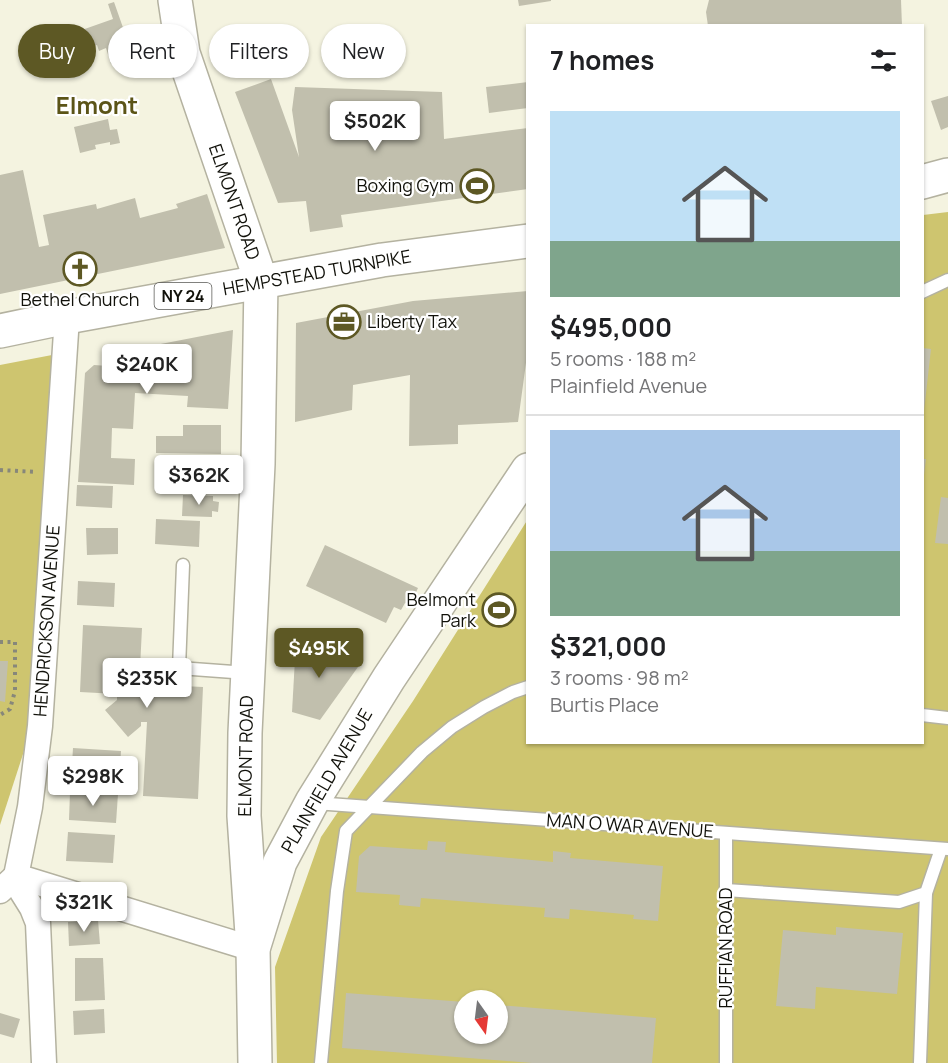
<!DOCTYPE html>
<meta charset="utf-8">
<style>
:root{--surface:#fff;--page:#f6f6f6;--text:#202124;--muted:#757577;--line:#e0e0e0;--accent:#5d5824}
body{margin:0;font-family:Manrope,sans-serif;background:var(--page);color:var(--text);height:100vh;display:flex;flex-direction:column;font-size:22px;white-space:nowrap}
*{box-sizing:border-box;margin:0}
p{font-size:20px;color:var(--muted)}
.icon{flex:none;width:33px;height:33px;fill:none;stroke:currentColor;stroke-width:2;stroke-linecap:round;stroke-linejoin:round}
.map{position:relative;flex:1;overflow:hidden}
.panel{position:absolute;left:526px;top:24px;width:398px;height:720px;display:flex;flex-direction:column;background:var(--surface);border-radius:0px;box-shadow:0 2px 4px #0004}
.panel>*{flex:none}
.banner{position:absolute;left:18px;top:24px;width:418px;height:54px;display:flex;gap:12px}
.needle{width:39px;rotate:166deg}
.buttons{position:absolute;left:454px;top:990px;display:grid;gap:12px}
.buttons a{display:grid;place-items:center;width:54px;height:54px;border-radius:50%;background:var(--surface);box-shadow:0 2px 4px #0004;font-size:30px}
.price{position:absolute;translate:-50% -51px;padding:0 14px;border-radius:6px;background:#fff;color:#222;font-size:20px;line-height:39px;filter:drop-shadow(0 2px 3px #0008)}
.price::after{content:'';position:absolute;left:50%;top:36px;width:18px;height:14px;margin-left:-9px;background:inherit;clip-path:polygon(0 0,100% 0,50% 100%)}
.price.on{background:var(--accent);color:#fff}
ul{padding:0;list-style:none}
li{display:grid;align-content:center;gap:12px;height:318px;padding:0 24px}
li+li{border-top:2px solid var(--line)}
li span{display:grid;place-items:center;height:186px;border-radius:0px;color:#555}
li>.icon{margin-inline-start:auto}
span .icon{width:108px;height:108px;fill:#fffc;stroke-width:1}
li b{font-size:26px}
h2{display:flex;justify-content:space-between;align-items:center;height:72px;padding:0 24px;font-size:26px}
.chip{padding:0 21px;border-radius:27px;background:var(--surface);box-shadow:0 2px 4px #0004;font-size:21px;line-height:54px}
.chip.on{background:var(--accent);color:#fff}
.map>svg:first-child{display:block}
.green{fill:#cec56f;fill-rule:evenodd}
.building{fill:#c1bfad}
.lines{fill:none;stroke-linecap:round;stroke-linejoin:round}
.lane-casing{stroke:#b4b2a0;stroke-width:15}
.street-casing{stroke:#b4b2a0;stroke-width:27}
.secondary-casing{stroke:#b4b2a0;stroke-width:36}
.primary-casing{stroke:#b4b2a0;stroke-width:36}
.path{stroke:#87877a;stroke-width:4;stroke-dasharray:3 4.5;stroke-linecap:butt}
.lane{stroke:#fff;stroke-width:12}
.street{stroke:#fff;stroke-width:24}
.secondary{stroke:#fff;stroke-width:33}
.primary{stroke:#fff;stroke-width:33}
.labels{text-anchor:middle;stroke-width:4.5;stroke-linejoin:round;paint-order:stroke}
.shield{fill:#fff;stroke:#585854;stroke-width:1.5}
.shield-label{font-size:16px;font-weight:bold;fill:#11110a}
.poi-label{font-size:18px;fill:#11110a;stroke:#fff;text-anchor:end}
.street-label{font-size:18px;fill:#11110a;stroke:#fff}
.district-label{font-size:24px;font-weight:bold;fill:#5b5417;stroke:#fff}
</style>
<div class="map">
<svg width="948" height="1063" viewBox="0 0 948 1063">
<rect width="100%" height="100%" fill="#f4f3e0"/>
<!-- green -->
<g class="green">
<path d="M948,212v851h-671l-2,-96 46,-130 92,-136 115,-182v223h394l1,-527zM465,1000h33v34h-33z"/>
<path d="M52,355l12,15 -27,341 -37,114v-460z"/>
</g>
<!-- building -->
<g class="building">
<path d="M518,0h33v1l-32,5z"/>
<path d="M709,0h192l1,26h-194l-2,-14z"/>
<path d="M114,2l19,54 -22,8 -5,-16 -7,3 -2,-6 -12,4 -6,-18 34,-12 -5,-15z"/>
<path d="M271,79l28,78 -7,-47 3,-23 147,5 2,47 84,-11v61l-187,26 2,12 -33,5 -4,-31 -28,2 -43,-111z"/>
<path d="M528,82v26l-39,5 -3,-26z"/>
<path d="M948,96v31l-7,3 -10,-29z"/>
<path d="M108,119l2,11 7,-1 3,14 -10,2v-3l-15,3 1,4 -16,4 -6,-26z"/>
<path d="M23,170l16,77 10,-2 -6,-30 53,-11 1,5 38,-11 5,20 38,-10 -2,-4 31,-10 18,54 -225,46v-119z"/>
<path d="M528,291v57l-10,74 -60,3v19l-49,2 1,-71 -57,10 -1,25 -57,12 1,-99 117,-22z"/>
<path d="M233,330l-5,79 -41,-2 1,-11 -53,-3 -2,36 -21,-1 -1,30 24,1 -1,26 -56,-3 7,-109 9,-8 14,1 1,-12z"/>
<path d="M922,348l9,1 -7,62h-2z"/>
<path d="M183,425h38v29l-65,-1v-17h27z"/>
<path d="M922,459h4l-2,16h-2z"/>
<path d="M184,466l38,2 -1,20 -38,-2z"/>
<path d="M77,485l36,1 -1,22 -36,-2z"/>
<path d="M183,495l30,1v5l6,1 -1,10 -6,-1v6l-30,-1z"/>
<path d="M941,497l7,1v46l-13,-1z"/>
<path d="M156,519l44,2 -1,26 -44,-3z"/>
<path d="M86,528h32v26l-31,1z"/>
<path d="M325,545l93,43 -8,17 -5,-2 -4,7 -7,-3 -8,16 -80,-37z"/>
<path d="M78,581l37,2 -1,24 -37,-2z"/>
<path d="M83,625l59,3 -2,40h17l6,8 -1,9 41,2 -5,112 -55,-3 4,-74h-6v4l-13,11 -23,-27 12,-10v-6l-37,-2z"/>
<path d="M296,641l67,19 -43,60 -28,-8z"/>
<path d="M0,661h8l-3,41 -5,-1z"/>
<path d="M73,748l48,3 -2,31 -48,-3z"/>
<path d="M70,792l48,2 -2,29 -47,-3z"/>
<path d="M68,832l47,3 -2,28 -47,-2z"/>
<path d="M428,841l18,1 -1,10 108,10v-11l18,2 -1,5 93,8 -5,55 -25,-2 1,-4 -64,-6 -1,10 -25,-2 1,-9 -124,-10 -1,9 -21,-2 1,-10 -44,-3 3,-36 11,-10 57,4z"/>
<path d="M98,920l2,24 -31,2 -1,-24z"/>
<path d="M836,927l67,6 -6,61 -81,-7 -1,22 -39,-3 7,-76 53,5z"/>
<path d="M75,958h28l2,42 -30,1z"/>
<path d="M346,993l119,9v32h33v-29l158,13 -4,45h-120l-190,-15z"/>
<path d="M104,1009l1,24 -31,2 -1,-24z"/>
<path d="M0,1013l20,6 -6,19 -14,-4z"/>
</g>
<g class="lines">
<defs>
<g id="lane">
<path d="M922,292l26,-12"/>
<path d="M183,565l-4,103 68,5"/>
<path d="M922,715l26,3"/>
<path d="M315,803l633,46"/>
<path d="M726,890l173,12 27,-9 15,-44"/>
<path d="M321,1063l16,-172 9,-60 76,-79 30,-25 32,-20 29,-15 15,-5"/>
<path d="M726,1063v-230"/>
<path d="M920,1063l6,-170"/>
</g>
<g id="street">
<path d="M0,891l16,-15 237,73"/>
<path d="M44,1063l-6,-140 -6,-15 -10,-16 -6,-16 14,-69 10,-81 27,-409"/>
</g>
<g id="secondary">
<path d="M175,0l8,53 78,228 -3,183 -13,269 -1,83 9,133"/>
<path d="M255,1063l-2,-114 27,-87 32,-60 77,-124 139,-208"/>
</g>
<g id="primary">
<path d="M922,182l26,-7"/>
<path d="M0,331l67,-14 315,-57 146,-19"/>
</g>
</defs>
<!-- lane casing -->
<use href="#lane" class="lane-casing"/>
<!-- street casing -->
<use href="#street" class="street-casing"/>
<!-- secondary casing -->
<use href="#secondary" class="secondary-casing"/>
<!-- primary casing -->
<use href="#primary" class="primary-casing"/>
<!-- path -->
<g class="path">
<path d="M0,470l37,2"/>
<path d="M0,642h15v49l-5,18 -10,6"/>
</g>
<!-- lane -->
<use href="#lane" class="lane"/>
<!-- street -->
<use href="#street" class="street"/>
<!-- secondary -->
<use href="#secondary" class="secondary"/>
<!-- primary -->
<use href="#primary" class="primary"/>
</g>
<!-- icons -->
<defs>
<symbol id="stadium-ring" viewBox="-11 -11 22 22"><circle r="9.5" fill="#fff" stroke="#5d5824" stroke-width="1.5"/><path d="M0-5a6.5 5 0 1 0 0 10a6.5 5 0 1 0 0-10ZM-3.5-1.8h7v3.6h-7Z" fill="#5d5824"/></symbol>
<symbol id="church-ring" viewBox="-11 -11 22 22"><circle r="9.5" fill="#fff" stroke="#5d5824" stroke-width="1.5"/><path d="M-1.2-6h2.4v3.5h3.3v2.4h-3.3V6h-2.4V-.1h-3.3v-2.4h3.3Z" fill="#5d5824"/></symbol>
<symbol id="office-ring" viewBox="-11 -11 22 22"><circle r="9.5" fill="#fff" stroke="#5d5824" stroke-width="1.5"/><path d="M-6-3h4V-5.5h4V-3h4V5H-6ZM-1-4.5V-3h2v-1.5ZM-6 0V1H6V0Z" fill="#5d5824"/></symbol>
</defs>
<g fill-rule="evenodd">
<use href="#stadium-ring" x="458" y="167" width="38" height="38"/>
<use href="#church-ring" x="61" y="250" width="38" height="38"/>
<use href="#office-ring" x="325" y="303" width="38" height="38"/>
<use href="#stadium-ring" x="480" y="591" width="38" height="38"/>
</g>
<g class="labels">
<!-- shield labels -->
<rect class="shield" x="154.5" y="283" width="57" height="26" rx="4.5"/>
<g class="shield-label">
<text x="183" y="302">NY 24</text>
</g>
<!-- poi labels -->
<g class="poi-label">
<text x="454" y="192">Boxing Gym</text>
<text x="80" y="306" text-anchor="middle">Bethel Church</text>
<text x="367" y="328" text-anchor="start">Liberty Tax</text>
<text x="476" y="606">Belmont<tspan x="476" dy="21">Park</tspan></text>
</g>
<!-- street labels -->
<g class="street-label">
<text transform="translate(234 202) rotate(71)" y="6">ELMONT ROAD</text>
<text transform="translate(317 273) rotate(-10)" y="6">HEMPSTEAD TURNPIKE</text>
<text transform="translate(47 621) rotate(-86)" y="6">HENDRICKSON AVENUE</text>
<text transform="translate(246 756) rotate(-89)" y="6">ELMONT ROAD</text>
<text transform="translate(327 781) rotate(-60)" y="6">PLAINFIELD AVENUE</text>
<text transform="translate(630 826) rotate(4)" y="6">MAN O WAR AVENUE</text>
<text transform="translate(726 948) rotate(-90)" y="6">RUFFIAN ROAD</text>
</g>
<!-- district labels -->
<g class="district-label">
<text x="97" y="114">Elmont</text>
</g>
</g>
</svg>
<div class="buttons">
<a><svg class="needle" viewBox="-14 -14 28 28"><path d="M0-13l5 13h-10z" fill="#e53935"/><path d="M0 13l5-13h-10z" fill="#757577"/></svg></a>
</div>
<b class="price" style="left:375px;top:152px">$502K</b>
<b class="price" style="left:147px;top:395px">$240K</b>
<b class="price" style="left:199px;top:506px">$362K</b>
<b class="price on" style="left:319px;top:679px">$495K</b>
<b class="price" style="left:147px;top:709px">$235K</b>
<b class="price" style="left:93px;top:807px">$298K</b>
<b class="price" style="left:84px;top:933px">$321K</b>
<div class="banner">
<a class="chip on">Buy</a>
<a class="chip">Rent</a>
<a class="chip">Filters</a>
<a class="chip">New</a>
</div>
<section class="panel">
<h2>7 homes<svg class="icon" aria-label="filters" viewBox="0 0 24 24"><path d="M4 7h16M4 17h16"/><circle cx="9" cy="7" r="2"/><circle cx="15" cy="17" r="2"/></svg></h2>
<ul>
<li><span style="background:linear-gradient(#bfe0f5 70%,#7fa58c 0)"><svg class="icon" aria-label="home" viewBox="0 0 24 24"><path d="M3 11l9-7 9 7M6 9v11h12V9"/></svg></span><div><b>$495,000</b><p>5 rooms · 188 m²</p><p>Plainfield Avenue</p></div></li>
<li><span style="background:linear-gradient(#a9c7e8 65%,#7fa58c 0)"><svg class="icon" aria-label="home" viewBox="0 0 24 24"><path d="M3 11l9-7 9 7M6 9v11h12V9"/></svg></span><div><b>$321,000</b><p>3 rooms · 98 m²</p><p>Burtis Place</p></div></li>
</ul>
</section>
</div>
